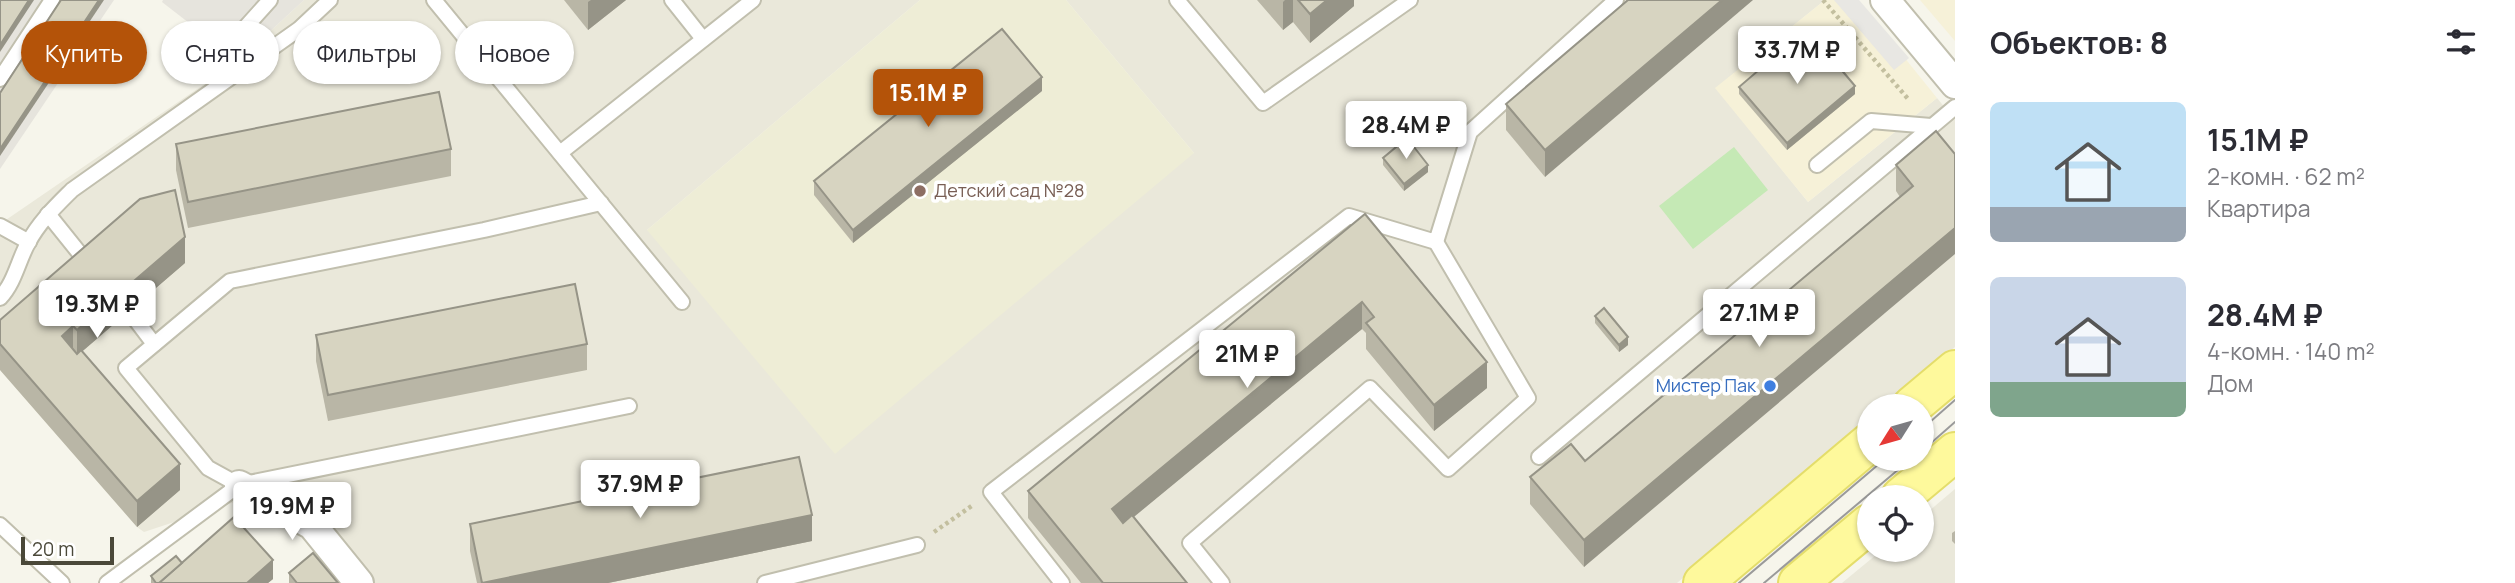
<!DOCTYPE html>
<html lang="ru">
<meta charset="utf-8">
<style>
:root{--surface:#fff;--page:#f7f7f7;--text:#2b2b33;--muted:#7c7c81;--accent:#b45309}
body{margin:0;font-family:Manrope,sans-serif;background:var(--page);color:var(--text);height:100vh;display:flex;flex-direction:column;font-size:26px;white-space:nowrap}
*{box-sizing:border-box;margin:0}
p{font-size:23px;color:var(--muted)}
.icon{flex:none;width:38px;height:38px;fill:none;stroke:currentColor;stroke-width:2;stroke-linecap:round;stroke-linejoin:round}
.map{position:relative;flex:1;overflow:hidden}
.details{display:flex;flex-direction:column;background:var(--surface);width:560px}
.details>*{flex:none}
.banner{position:absolute;left:21px;top:21px;width:665px;height:63px;display:flex;gap:14px}
.needle{width:46px;rotate:233deg}
.controls{position:absolute;left:1857px;top:394px;display:grid;gap:14px}
.controls a{display:grid;place-items:center;width:77px;height:77px;border-radius:50%;background:var(--surface);box-shadow:0 2px 5px #0004;font-size:35px}
.scale{position:absolute;left:21px;bottom:18px;width:93px;box-sizing:border-box;padding-left:7px;border:4px solid #4a4839;border-top:0;font-size:19px;line-height:24px;white-space:nowrap;color:#4a4839;-webkit-text-stroke:5px #fff;paint-order:stroke}
.price{position:absolute;translate:-50% -60px;padding:0 16px;border-radius:7px;background:#fff;color:#222;font-size:23px;line-height:46px;filter:drop-shadow(0 2px 4px #0008)}
.price::after{content:'';position:absolute;left:50%;top:42px;width:21px;height:16px;margin-left:-10px;background:inherit;clip-path:polygon(0 0,100% 0,50% 100%)}
.price.on{background:var(--accent);color:#fff}
ul{padding:0;list-style:none}
li{display:flex;align-items:center;gap:21px;height:175px;padding:0 35px}
li span{display:grid;place-items:center;flex:none;width:196px;height:140px;border-radius:10px;color:#555}
li>.icon{margin-inline-start:auto}
span .icon{width:84px;height:84px;fill:#fffc;stroke-width:1}
li b{font-size:30px}
h2{display:flex;justify-content:space-between;align-items:center;height:84px;padding:0 35px;font-size:30px}
.tag{padding:0 24px;border-radius:32px;background:var(--surface);box-shadow:0 2px 5px #0004;font-size:24px;line-height:63px}
.tag.on{background:var(--accent);color:#fff}
main{display:flex;flex:1;min-height:0}
.map>svg:first-child{display:block}
.residential{fill:#eae8da}
.commercial{fill:#f6f1d8}
.industrial{fill:#e6e4dd}
.education{fill:#eeedd6}
.green{fill:#c5e9b5}
.parking{fill:#e8e7e3}
.lines{fill:none;stroke-linecap:round;stroke-linejoin:round}
.service-casing{stroke:#c1bfae;stroke-width:18}
.minor-casing{stroke:#c1bfae;stroke-width:32}
.primary-casing{stroke:#e4dd6b;stroke-width:42}
.path{stroke:#c3bf9f;stroke-width:4.5;stroke-dasharray:3.5 3.5;stroke-linecap:butt}
.service{stroke:#fff;stroke-width:14}
.minor{stroke:#fff;stroke-width:28}
.primary{stroke:#fef99c;stroke-width:38}
.tram{stroke:#9a9a9a;stroke-width:2}
.wall{fill:#b9b6a6}
.shaded-wall{fill:#969487}
.building{fill:#d7d4c1;stroke:#969487;stroke-width:2}
.education-dot{fill:#8d6e63;stroke:#fff;stroke-width:2.5}
.shop-dot{fill:#3f7fe0;stroke:#fff;stroke-width:2.5}
.labels{text-anchor:middle;stroke-width:7;stroke-linejoin:round;paint-order:stroke}
.education-label{font-size:18px;fill:#785e54;stroke:#fff;text-anchor:start}
.shop-label{font-size:18px;fill:#366cbe;stroke:#fff;text-anchor:end}
</style>
<main>
<div class="map">
<svg width="1955" height="583" viewBox="0 0 1955 583">
<rect width="100%" height="100%" fill="#f6f5eb"/>
<!-- residential -->
<g class="residential">
<path d="M304,0h616l-273,230 547,-77 -128,-153h759l-109,88 92,114 129,-104 18,22v227l-70,59h-16v14l-192,163h-1302l-52,-64 -46,-31 -133,44 -7,-5 -137,-157v-146l238,-163z"/>
<path d="M1955,489v94h-113l40,-33h40v-33z"/>
</g>
<!-- commercial -->
<g class="commercial">
<path d="M1825,0h33l79,98 -129,104 -93,-114z"/>
<path d="M1920,0h35v41z"/>
</g>
<!-- industrial -->
<g class="industrial">
<path d="M0,0h114l-114,169z"/>
<path d="M163,0h141l-66,61 -76,-59z"/>
</g>
<!-- education -->
<path class="education" d="M920,0h146l128,153 -359,301 -188,-224z"/>
<!-- green -->
<path class="green" d="M1734,147l34,43 -75,59 -34,-43z"/>
<!-- parking -->
<path class="parking" d="M1834,0h25l50,58 -15,12z"/>
<g class="lines">
<defs>
<g id="service">
<path d="M434,0l248,302"/>
<path d="M672,0l31,39"/>
<path d="M1177,0l86,103 147,-103"/>
<path d="M235,39l35,-39"/>
<path d="M0,79l52,-79"/>
<path d="M560,153l193,-153"/>
<path d="M1817,165l54,-44 60,5"/>
<path d="M48,214l41,51"/>
<path d="M0,226l29,16"/>
<path d="M0,298c15,-16 18,-37 28,-55 11,-21 28,-37 44,-53l227,-161 31,-29"/>
<path d="M129,311l25,33"/>
<path d="M1539,457l416,-350"/>
<path d="M239,485l-31,-17 -82,-100 104,-87 254,-51 117,-27"/>
<path d="M0,525l62,58"/>
<path d="M107,583l132,-98 390,-79"/>
<path d="M765,583l152,-38"/>
<path d="M1062,583l-71,-91 358,-276 87,26 34,-110 146,-132"/>
<path d="M1222,583l-32,-40 180,-155 78,81 80,-71 -92,-156"/>
</g>
<g id="minor">
<path d="M1885,0l70,84"/>
<path d="M239,485l73,40 47,58"/>
</g>
<g id="primary">
<path d="M1912,406l43,-36"/>
<path d="M1901,497l54,-45"/>
<path d="M1703,583l166,-140"/>
<path d="M1798,583l71,-59"/>
</g>
</defs>
<!-- service casing -->
<use href="#service" class="service-casing"/>
<!-- minor casing -->
<use href="#minor" class="minor-casing"/>
<!-- primary casing -->
<use href="#primary" class="primary-casing"/>
<!-- path -->
<g class="path">
<path d="M1823,0l86,100"/>
<path d="M934,532l39,-27"/>
</g>
<!-- service -->
<use href="#service" class="service"/>
<!-- minor -->
<use href="#minor" class="minor"/>
<!-- primary -->
<use href="#primary" class="primary"/>
<!-- tram -->
<g class="tram">
<path d="M1922,429l33,-29"/>
<path d="M1922,451l33,-29"/>
<path d="M1739,583l147,-125"/>
<path d="M1764,583l148,-125"/>
</g>
</g>
<!-- wall -->
<g class="wall">
<path d="M564,0h62l-38,30z"/>
<path d="M1257,0h97v6l-44,37 -17,-21 -10,8z"/>
<path d="M1628,0l-83,177 -39,-47v-26z"/>
<path d="M1739,87l116,7 -68,56 -48,-56z"/>
<path d="M1042,91l-189,152 -39,-48v-14z"/>
<path d="M176,144l275,5v27l-263,52 -12,-58z"/>
<path d="M1955,154l-371,413 -54,-63v-27l55,-16 315,-264 -4,-6v-26z"/>
<path d="M1383,158l45,14 -24,19 -21,-26z"/>
<path d="M1365,214l122,174 -53,43 -68,-82v-16l-4,-4 -229,188 54,66h-106l-53,-65v-27z"/>
<path d="M185,263l-103,88 98,139 -43,37 -137,-157v-50z"/>
<path d="M1595,316l33,29 -9,7 -24,-29z"/>
<path d="M316,335l271,9v26l-259,51 -12,-60z"/>
<path d="M470,524l342,17 -204,42h-131l-7,-32z"/>
<path d="M1955,531v13l-3,-3v-8z"/>
<path d="M182,563l91,16 -5,4h-117v-7z"/>
<path d="M289,573l49,10h-49z"/>
</g>
<!-- shaded-wall -->
<g class="shaded-wall">
<path d="M29,0h5l-34,52v-7z"/>
<path d="M99,0h5l-104,156v-7z"/>
<path d="M591,0h35l-38,30v-28z"/>
<path d="M1285,0h8v22l-10,8v-28z"/>
<path d="M1327,0h27v6l-44,37v-29z"/>
<path d="M1722,0h31l-208,177v-27z"/>
<path d="M1042,77v14l-189,152v-13z"/>
<path d="M1855,86v8l-68,56v-7z"/>
<path d="M1428,165v7l-24,19v-7z"/>
<path d="M1955,228v26l-371,313v-27z"/>
<path d="M185,237v26l-108,93v-26z"/>
<path d="M1362,302v27l-250,206v-26z"/>
<path d="M73,326v26l-11,-16z"/>
<path d="M1628,337v8l-9,7v-7z"/>
<path d="M1487,362v26l-53,43v-26z"/>
<path d="M180,464v26l-43,37v-26z"/>
<path d="M812,515v26l-204,42h-126z"/>
<path d="M273,560v19l-5,4h-21z"/>
</g>
<!-- building -->
<g class="building">
<path d="M0,0h29l-29,45z"/>
<path d="M61,0h38l-99,149v-56z"/>
<path d="M1298,0h29l-17,14z"/>
<path d="M1628,0h94l-177,150 -39,-46z"/>
<path d="M1002,29l40,48 -189,153 -39,-49z"/>
<path d="M1807,29l48,57 -68,57 -48,-56z"/>
<path d="M439,92l12,57 -263,53 -12,-58z"/>
<path d="M1936,131l19,23v74l-371,312 -54,-63 41,-33 14,17 328,-275 -17,-21z"/>
<path d="M1407,138l21,27 -24,19 -21,-26z"/>
<path d="M175,190l10,47 -108,93 -4,-4 -11,10 15,18 4,-4 99,114 -43,37 -137,-157v-24l140,-121z"/>
<path d="M1365,214l122,148 -53,43 -68,-82 8,-6 -12,-15 -250,207 11,14 9,-8 55,68h-84l-75,-92z"/>
<path d="M575,284l12,60 -259,51 -12,-60z"/>
<path d="M1604,308l24,29 -9,8 -24,-29z"/>
<path d="M799,457l13,58 -330,68 -12,-59z"/>
<path d="M234,517l39,43 -26,23h-88z"/>
<path d="M313,553l25,30h-41l-8,-10z"/>
<path d="M176,556l6,7 -23,20h-3l-5,-7z"/>
</g>
<!-- markers -->
<circle class="education-dot" cx="920" cy="191" r="7"/>
<circle class="shop-dot" cx="1770" cy="386" r="7"/>
<g class="labels">
<!-- education labels -->
<g class="education-label">
<text x="934" y="197">Детский сад №28</text>
</g>
<!-- shop labels -->
<g class="shop-label">
<text x="1756" y="392">Мистер Пак</text>
</g>
</g>
</svg>
<div class="controls">
<a><svg class="needle" viewBox="-14 -14 28 28"><path d="M0-13l5 13h-10z" fill="#e53935"/><path d="M0 13l5-13h-10z" fill="#7c7c81"/></svg></a>
<a><svg class="icon" aria-label="locate" viewBox="0 0 24 24"><circle cx="12" cy="12" r="6"/><path d="M12 2v4M12 18v4M2 12h4M18 12h4"/></svg></a>
</div>
<div class="scale">20 m</div>
<b class="price" style="left:1797px;top:86px">33.7M ₽</b>
<b class="price on" style="left:928px;top:129px">15.1M ₽</b>
<b class="price" style="left:1406px;top:161px">28.4M ₽</b>
<b class="price" style="left:97px;top:340px">19.3M ₽</b>
<b class="price" style="left:1759px;top:349px">27.1M ₽</b>
<b class="price" style="left:1247px;top:390px">21M ₽</b>
<b class="price" style="left:640px;top:520px">37.9M ₽</b>
<b class="price" style="left:292px;top:542px">19.9M ₽</b>
<div class="banner">
<a class="tag on">Купить</a>
<a class="tag">Снять</a>
<a class="tag">Фильтры</a>
<a class="tag">Новое</a>
</div>
</div>
<section class="details">
<h2>Объектов: 8<svg class="icon" aria-label="filters" viewBox="0 0 24 24"><path d="M4 7h16M4 17h16"/><circle cx="9" cy="7" r="2"/><circle cx="15" cy="17" r="2"/></svg></h2>
<ul>
<li><span style="background:linear-gradient(#bfe0f5 75%,#9aa5b1 0)"><svg class="icon" aria-label="home" viewBox="0 0 24 24"><path d="M3 11l9-7 9 7M6 9v11h12V9"/></svg></span><div><b>15.1M ₽</b><p>2-комн. · 62 m²</p><p>Квартира</p></div></li>
<li><span style="background:linear-gradient(#c9d6e8 75%,#7fa58c 0)"><svg class="icon" aria-label="home" viewBox="0 0 24 24"><path d="M3 11l9-7 9 7M6 9v11h12V9"/></svg></span><div><b>28.4M ₽</b><p>4-комн. · 140 m²</p><p>Дом</p></div></li>
</ul>
</section>
</main>
